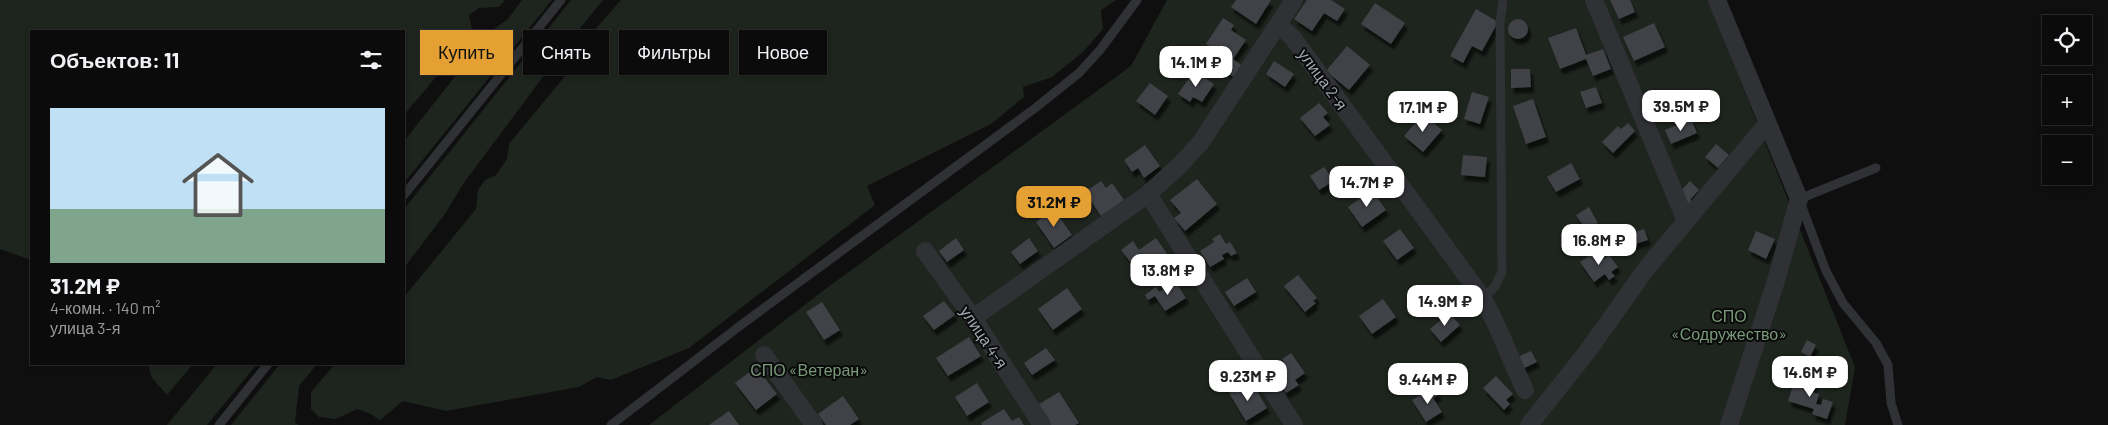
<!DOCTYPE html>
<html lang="ru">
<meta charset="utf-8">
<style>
:root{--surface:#0b0b0c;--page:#141415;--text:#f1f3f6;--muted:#9a9b9d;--line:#2b2b2d;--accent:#e4a033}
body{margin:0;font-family:Barlow,sans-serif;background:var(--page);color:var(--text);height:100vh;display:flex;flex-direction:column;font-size:19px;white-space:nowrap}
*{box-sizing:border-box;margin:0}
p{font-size:16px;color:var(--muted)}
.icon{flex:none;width:28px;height:28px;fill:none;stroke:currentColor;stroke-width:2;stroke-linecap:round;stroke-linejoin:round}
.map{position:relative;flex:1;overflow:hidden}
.drawer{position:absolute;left:30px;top:30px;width:375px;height:335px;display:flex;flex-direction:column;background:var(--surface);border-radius:0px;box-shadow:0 2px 8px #0003,0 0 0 1px var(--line)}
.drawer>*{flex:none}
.top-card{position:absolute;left:420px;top:30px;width:475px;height:45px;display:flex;gap:10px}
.controls{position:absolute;left:2042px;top:15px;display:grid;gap:10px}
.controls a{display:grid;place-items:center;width:50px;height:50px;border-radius:0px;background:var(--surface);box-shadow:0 2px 8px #0003,0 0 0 1px var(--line);font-size:25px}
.price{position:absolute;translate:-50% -42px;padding:0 11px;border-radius:10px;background:#fff;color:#222;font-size:16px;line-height:32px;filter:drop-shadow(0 1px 2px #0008)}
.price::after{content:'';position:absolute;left:50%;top:30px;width:15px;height:11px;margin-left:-8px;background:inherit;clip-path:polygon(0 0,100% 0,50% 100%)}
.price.current{background:var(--accent);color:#111}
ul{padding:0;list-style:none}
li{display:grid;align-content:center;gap:10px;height:265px;padding:0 20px}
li+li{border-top:1px solid var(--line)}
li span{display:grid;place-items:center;height:155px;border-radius:0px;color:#555}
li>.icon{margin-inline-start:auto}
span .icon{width:90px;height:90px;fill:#fffc;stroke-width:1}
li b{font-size:21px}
h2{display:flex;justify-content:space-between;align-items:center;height:60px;padding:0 20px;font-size:21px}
.chip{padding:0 18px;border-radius:0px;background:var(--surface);box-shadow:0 2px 8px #0003,0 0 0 1px var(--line);font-size:18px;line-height:45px}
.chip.current{background:var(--accent);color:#111}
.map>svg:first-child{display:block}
.green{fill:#1e241e}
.building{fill:#404246;filter:url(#shadow)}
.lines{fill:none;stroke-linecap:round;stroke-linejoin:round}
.service{stroke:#303135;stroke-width:9}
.minor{stroke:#303135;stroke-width:18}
.labels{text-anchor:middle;stroke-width:4;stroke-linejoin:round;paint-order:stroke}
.street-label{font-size:16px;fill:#a1a6b0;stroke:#0a0a0b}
.park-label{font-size:16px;fill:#799a79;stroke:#0a0a0b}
</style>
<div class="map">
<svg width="2108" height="425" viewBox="0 0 2108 425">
<defs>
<filter id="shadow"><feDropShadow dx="3" dy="5.5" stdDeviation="1" flood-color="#0009"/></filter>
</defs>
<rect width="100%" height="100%" fill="#0f0f10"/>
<!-- green -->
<g class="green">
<path d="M0,0h505l-6,7 -20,1 -10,7 4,18 -69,82v-84h-373v229l-31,-11z"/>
<path d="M522,0h30l-148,183v-42l46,-58 32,-46 26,-18z"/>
<path d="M571,0h32l-34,42 -106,142 -18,30 -38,50 -3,1v-56z"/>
<path d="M621,0h495l-15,10 2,19 -20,23 -31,25 -29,10 1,10 -33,27 -124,62 8,19 -186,143 -78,32 -14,-3 -18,10 -133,24 -43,-10 -23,19 -11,-7 -12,-4 -21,10 -17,-2 -8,-8v-17l24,-28h69v-67l72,-88 2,-19 7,-10 11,-5 11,-16 2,-15 57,-69 15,-5 4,-29z"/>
<path d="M1167,0h541l147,367 -10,58h-1196l175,-135 307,-224z"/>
<path d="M148,364h45l-26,31 -15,-17z"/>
<path d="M217,364h40l-50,61h-40z"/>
<path d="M280,364h37l-18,22 -4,36 4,3h-68z"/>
</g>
<!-- building -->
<g class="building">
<path d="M1236,0h35l-15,24 -25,-17z"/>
<path d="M1307,0h24l14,9 -8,12 -13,-8 -12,18 -18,-12z"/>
<path d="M1610,0h20l5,12 -16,7z"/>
<path d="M1375,3l30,20 -14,21 -30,-20z"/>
<path d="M1476,9l22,13 -16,29 -10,-5 -9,17 -13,-7z"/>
<path d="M1223,18l11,7 -3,5 15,10 -13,19 10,7 -8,12 -31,-21 7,-10 -5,-3z"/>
<circle cx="1518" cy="29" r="10"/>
<path d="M1654,23l11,24 -31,14 -11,-24z"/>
<path d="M1576,28l10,27 17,-6 8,20 -18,7 -7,-17 -26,10 -12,-31z"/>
<path d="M1347,46l23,19 -21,25 -23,-19z"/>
<path d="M1274,61l20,13 -9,13 -19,-13z"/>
<path d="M1511,69h19l1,18 -20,1z"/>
<path d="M1194,71l20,13 -12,18 -9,-5 -3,5 -12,-8z"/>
<path d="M1150,83l18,13 -13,19 -19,-14z"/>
<path d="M1596,87l6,16 -16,5 -6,-16z"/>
<path d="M1669,91l6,6 -8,7 -5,-6z"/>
<path d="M1472,92l17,5 -9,27 -16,-5z"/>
<path d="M1533,99l13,38 -20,7 -13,-38z"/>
<path d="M1319,103l9,10 -5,4 7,8 -15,11 -15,-18z"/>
<path d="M1423,114l19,16 -19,22 -19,-16z"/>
<path d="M1691,119l6,14 -26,11 -6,-14z"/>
<path d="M1628,123l7,8 -22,22 -11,-11 16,-16 3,3z"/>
<path d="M1716,144l13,11 -11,13 -13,-11z"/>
<path d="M1145,145l15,21 -16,12 -6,-10 -6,4 -8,-12z"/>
<path d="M1463,155l24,2 -2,20 -24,-2z"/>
<path d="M1571,163l9,16 -24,13 -9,-15z"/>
<path d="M1324,167l10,14 -15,9 -9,-14z"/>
<path d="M1197,179l20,25 -32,27 -11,-13 7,-5 -11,-13z"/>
<path d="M1101,181l5,7 6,-5 12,17 -23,16 -16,-24z"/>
<path d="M1690,181l9,9 -9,10 3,2 -5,5 -12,-11z"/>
<path d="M1372,190l14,20 -24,17 -14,-20z"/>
<path d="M1589,207l9,16 -12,7 -10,-15z"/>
<path d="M1054,209l18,26 -18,13 -18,-26z"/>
<path d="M1400,229l14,19 -17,12 -14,-19z"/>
<path d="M1644,229l4,11 -29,9 -3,-11z"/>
<path d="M1756,231l19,8 -9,20 -18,-9z"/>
<path d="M1220,234l6,10 4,-2 7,11 -6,3 -3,-4 -6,3 2,4 -14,8 -10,-16 14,-9 -2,-3z"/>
<path d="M956,238l8,12 -17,12 -8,-11z"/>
<path d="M1029,238l9,13 -18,13 -9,-12z"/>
<path d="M1156,238l12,17 -19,13 -9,-12 -9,7 -10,-13 12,-9 6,9z"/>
<path d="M1598,250l6,9 5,-4 9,12 -7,5 4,4 -6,4 -4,-6 -11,8 -14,-20z"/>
<path d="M1298,275l19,23 -4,3 3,2 -11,9 -21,-26z"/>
<path d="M1247,278l9,14 -22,14 -9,-14z"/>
<path d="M1176,282l10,16 -21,13 -10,-15 -7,4 -3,-5 11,-8 3,5z"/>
<path d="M1067,288l15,21 -29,21 -15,-21z"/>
<path d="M1383,299l13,18 -24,17 -13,-18z"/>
<path d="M944,301l11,14 -21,15 -11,-14z"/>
<path d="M822,302l18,28 -16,10 -18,-28z"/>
<path d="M1449,313l11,12 -19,17 -11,-13z"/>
<path d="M969,337l12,19 -33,20 -12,-18z"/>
<path d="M1807,340l9,5 -6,12 -9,-5z"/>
<path d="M1046,348l9,12 -23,15 -8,-12z"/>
<path d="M1531,351l6,11 -17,8 -5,-12z"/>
<path d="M1291,353l14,20 -10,7 4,5 -13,8 -14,-22 13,-8 -3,-4z"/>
<path d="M756,367l21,27 -21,16 -21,-27z"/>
<path d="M1807,373l10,3 -5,16 7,2 -3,10 5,1 2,-6 10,3 -6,17 -15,-5 2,-5 -26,-8 5,-15 9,2z"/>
<path d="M1496,376l17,18 -7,6 4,4 -6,6 -21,-22z"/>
<path d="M977,383l12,19 -22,14 -12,-19z"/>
<path d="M1243,385l5,9 8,-5 11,19 -21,13 -17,-28z"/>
<path d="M1434,387l5,8 -6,3 9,14 -16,10 -14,-22z"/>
<path d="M1059,392l20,31 -4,2h-27l-12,-19z"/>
<path d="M843,396l16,23 -9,6h-24l-8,-11z"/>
<path d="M1004,409l8,12 7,-4 5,8h-42l-1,-2z"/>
<path d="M729,411l10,14h-30z"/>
</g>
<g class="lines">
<!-- service -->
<g class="service">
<path d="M1876,168l-77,31 27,72 17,32 33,40 12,22 3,38 7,22"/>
<path d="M404,195l157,-195"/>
<path d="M1482,297l12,-9 8,-16 -2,-249 3,-23"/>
<path d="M219,425l49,-61"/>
<path d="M611,425l130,-100 293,-216 45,-36 21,-23 37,-50"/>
</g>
<!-- minor -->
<g class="minor">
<path d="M1594,0l92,221"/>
<path d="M1717,0l82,199 -24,85 -46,141"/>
<path d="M1278,24l15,14 189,259c17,29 28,62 43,93"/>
<path d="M1148,194l146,231"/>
<path d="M925,251l48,67 69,107"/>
<path d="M973,318l175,-124 31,-28 22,-24 93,-142"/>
<path d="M764,355l50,70"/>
<path d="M1529,425l58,-73 59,-83 121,-145"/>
</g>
</g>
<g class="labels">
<!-- street labels -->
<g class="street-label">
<text transform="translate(1323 79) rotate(54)" y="6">улица 2-я</text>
<text transform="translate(984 337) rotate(56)" y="6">улица 4-я</text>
</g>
<!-- park labels -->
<g class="park-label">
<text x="1729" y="322">СПО<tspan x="1729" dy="18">«Содружество»</tspan></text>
<text x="809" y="376">СПО «Ветеран»</text>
</g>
</g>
</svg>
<div class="controls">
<a><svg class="icon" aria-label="locate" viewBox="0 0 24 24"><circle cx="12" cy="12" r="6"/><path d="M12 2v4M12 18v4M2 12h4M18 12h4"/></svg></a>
<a>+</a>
<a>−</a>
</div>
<b class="price" style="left:1196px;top:88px">14.1M ₽</b>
<b class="price" style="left:1681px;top:132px">39.5M ₽</b>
<b class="price" style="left:1423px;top:133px">17.1M ₽</b>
<b class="price" style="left:1367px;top:208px">14.7M ₽</b>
<b class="price current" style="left:1054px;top:228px">31.2M ₽</b>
<b class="price" style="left:1599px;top:266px">16.8M ₽</b>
<b class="price" style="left:1168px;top:296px">13.8M ₽</b>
<b class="price" style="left:1445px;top:327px">14.9M ₽</b>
<b class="price" style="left:1810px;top:398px">14.6M ₽</b>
<b class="price" style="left:1248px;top:402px">9.23M ₽</b>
<b class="price" style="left:1428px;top:405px">9.44M ₽</b>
<div class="top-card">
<a class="chip current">Купить</a>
<a class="chip">Снять</a>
<a class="chip">Фильтры</a>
<a class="chip">Новое</a>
</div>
<section class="drawer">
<h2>Объектов: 11<svg class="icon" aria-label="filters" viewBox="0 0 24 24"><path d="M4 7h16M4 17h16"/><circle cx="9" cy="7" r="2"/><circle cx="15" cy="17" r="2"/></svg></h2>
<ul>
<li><span style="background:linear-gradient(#bfe0f5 65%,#7fa58c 0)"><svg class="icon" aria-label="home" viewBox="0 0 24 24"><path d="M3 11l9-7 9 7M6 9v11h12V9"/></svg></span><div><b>31.2M ₽</b><p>4-комн. · 140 m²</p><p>улица 3-я</p></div></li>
</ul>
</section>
</div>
